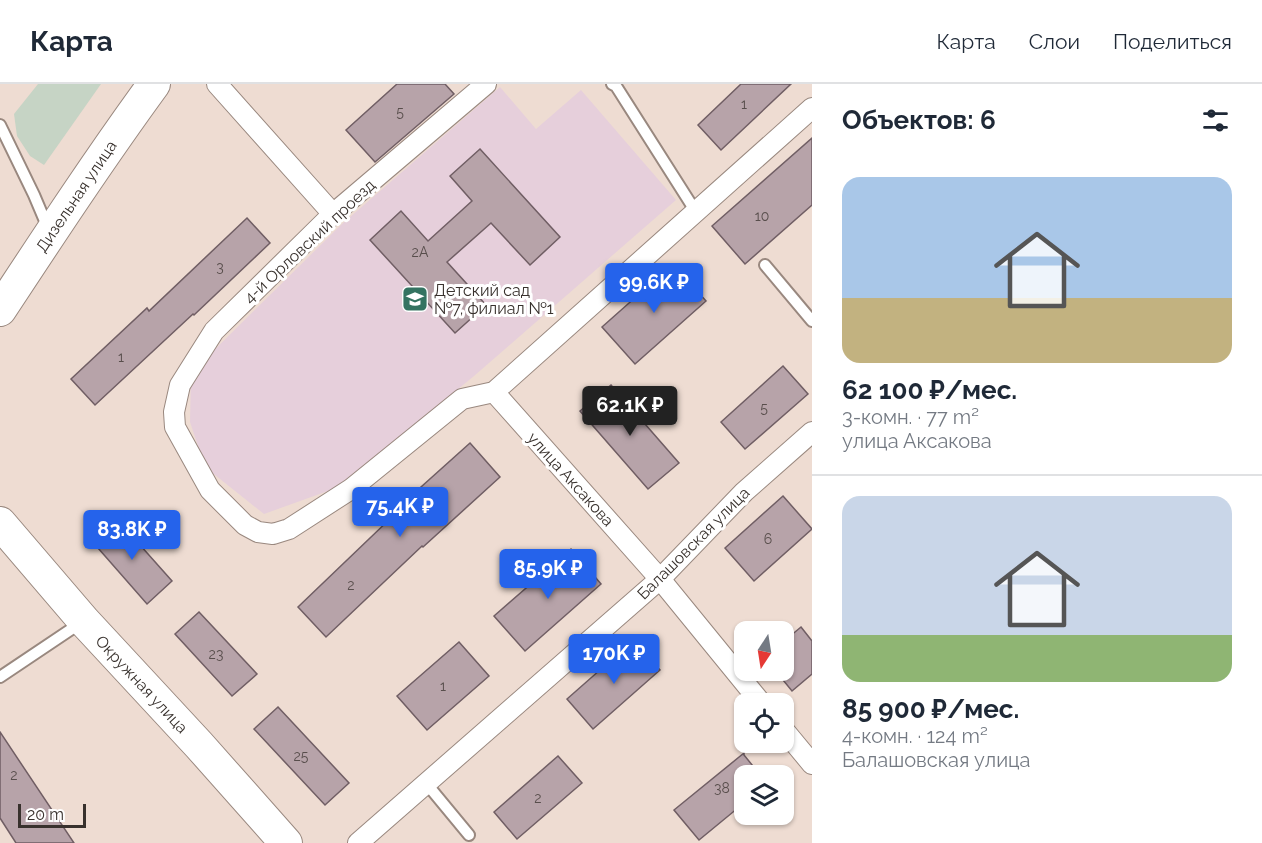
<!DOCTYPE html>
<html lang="ru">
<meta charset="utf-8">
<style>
:root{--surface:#fff;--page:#f6f6f7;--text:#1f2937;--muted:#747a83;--line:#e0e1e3;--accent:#2563eb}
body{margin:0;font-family:Raleway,sans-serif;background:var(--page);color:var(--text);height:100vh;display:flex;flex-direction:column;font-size:22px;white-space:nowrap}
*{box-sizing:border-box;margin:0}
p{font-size:20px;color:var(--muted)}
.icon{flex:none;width:33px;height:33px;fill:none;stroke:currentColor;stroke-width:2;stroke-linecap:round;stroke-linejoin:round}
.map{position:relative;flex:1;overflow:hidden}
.side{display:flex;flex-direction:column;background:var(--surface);width:450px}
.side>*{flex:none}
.needle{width:39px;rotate:192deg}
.controls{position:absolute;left:734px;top:537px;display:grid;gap:12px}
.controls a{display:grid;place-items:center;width:60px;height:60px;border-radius:12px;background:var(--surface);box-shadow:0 2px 4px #0004;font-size:30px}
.scale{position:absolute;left:18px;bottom:15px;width:68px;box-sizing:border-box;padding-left:6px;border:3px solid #38312d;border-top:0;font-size:16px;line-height:21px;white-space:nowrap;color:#38312d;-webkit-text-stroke:4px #fff;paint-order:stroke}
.price{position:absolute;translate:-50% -51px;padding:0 14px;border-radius:6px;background:var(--accent);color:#fff;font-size:20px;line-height:39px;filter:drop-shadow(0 2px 3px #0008)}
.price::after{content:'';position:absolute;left:50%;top:36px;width:18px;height:14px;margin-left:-9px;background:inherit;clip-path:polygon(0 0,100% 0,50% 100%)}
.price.current{background:#222;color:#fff}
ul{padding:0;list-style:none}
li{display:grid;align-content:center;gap:12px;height:318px;padding:0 30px}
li+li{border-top:2px solid var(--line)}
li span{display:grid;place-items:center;height:186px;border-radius:18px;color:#555}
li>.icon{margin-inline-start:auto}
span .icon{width:108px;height:108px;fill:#fffc;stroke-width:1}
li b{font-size:26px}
h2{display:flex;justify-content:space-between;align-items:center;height:72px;padding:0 30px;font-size:26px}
header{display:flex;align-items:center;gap:36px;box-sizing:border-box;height:84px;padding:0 30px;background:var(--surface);border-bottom:2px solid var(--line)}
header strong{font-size:28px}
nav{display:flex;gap:33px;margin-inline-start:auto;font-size:21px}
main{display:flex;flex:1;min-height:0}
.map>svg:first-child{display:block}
.education{fill:#e6cfdb}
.green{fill:#c6d4c5}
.building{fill:#b7a3a9;stroke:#705e64;stroke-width:1.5}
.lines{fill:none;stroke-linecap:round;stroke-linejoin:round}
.lane-casing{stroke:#99887f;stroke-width:14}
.street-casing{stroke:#99887f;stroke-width:22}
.primary-casing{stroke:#99887f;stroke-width:34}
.lane{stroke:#fff;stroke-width:10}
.street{stroke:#fff;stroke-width:20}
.primary{stroke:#fff;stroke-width:32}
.labels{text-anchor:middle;stroke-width:6;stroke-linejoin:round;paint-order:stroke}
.number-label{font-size:14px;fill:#584e4c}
.street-label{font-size:16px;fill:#38312d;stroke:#fff}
.poi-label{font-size:16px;fill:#38312d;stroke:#fff;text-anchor:start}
</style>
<header>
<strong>Карта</strong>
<nav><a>Карта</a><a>Слои</a><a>Поделиться</a></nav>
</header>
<main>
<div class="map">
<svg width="812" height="759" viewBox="0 0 812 759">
<rect width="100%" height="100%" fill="#eedcd2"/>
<!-- education -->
<path class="education" d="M500,3l36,42 45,-39 95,110 -202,176 -135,111 -75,27 -59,-47 -15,-45 1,-49 151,-149z"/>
<!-- green -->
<path class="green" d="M38,0h63l-57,81 -14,-9 -13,-20 -3,-22z"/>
<!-- building -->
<g class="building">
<path d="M397,0h48l9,10 -79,68 -29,-32z"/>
<path d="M741,0h50l-70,66 -23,-25z"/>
<path d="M812,54v67l-67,59 -33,-38z"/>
<path d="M480,65l80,88 -30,28 -39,-42 -44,39 39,43 -31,28 -85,-93 31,-29 27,30 44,-40 -22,-25z"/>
<path d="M247,134l23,25 -76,72 -1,-1 -98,91 -24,-26 76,-71 2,3z"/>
<path d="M673,180l33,37 -71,63 -33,-37z"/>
<path d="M783,282l25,28 -63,55 -24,-27z"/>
<path d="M611,301l68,78 -31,26 -68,-78z"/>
<path d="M470,359l30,34 -77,70 -1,-1 -96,91 -28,-30 96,-92 -2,-2z"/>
<path d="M783,412l29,33 -58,52 -29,-33z"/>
<path d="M116,434l56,63 -25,23 -56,-64z"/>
<path d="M571,465l30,35 -76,67 -31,-35z"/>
<path d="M199,528l58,62 -25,22 -57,-62z"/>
<path d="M801,543l11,14v33l-20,17 -9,-11v-38z"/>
<path d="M634,556l26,30 -67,59 -26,-30z"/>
<path d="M459,558l30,34 -62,54 -30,-34z"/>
<path d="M278,623l71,76 -24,22 -71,-76z"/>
<path d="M0,648l74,111h-58l-16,-25z"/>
<path d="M744,669v2l17,21h-17v27l-45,37 -25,-30z"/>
<path d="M558,672l24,27 -65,56 -23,-27z"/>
</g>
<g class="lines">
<defs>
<g id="lane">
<path d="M612,0l4,2 80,126"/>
<path d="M0,41l34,70 14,33"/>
<path d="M765,181l47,56"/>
<path d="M0,593l82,-55"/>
<path d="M426,699l43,52"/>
</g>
<g id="street">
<path d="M217,0l116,130"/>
<path d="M486,0l-153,130 -119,117 -34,54 -6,27 1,15 35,63 35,35 13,7 15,2 16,-5 62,-40 111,-90 32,-7 318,-284"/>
<path d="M494,308l166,187 102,125"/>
<path d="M783,645l29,35"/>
<path d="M358,759l302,-264 84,-87 68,-60"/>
</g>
<g id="primary">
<path d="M0,226c50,-76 100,-152 154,-226"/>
<path d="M0,439l84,98 115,124 87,98"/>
</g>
</defs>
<!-- lane casing -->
<use href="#lane" class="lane-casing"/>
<!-- street casing -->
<use href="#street" class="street-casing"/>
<!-- primary casing -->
<use href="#primary" class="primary-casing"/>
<!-- lane -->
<use href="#lane" class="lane"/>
<!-- street -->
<use href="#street" class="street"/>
<!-- primary -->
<use href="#primary" class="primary"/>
</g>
<!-- icons -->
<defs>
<symbol id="school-square" viewBox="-11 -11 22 22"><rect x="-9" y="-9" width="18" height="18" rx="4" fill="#347361" stroke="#fff"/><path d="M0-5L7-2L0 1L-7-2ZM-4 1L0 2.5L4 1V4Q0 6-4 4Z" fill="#fff"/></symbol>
</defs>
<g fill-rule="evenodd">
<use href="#school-square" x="400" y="200" width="30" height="30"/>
</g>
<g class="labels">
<!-- number labels -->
<g class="number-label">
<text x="744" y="25">1</text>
<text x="400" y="33">5</text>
<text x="762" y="137">10</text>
<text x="420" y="173">2А</text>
<text x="220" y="188">3</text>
<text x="121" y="278">1</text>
<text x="764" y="329">5</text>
<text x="768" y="460">6</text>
<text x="351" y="506">2</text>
<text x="216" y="575">23</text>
<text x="443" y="607">1</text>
<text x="301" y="677">25</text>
<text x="14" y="696">2</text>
<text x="722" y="709">38</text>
<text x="538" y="719">2</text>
</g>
<!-- street labels -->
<g class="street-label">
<text transform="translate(76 112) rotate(-56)" y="6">Дизельная улица</text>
<text transform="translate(309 157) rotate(-43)" y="6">4-й Орловский проезд</text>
<text transform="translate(571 395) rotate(48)" y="6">улица Аксакова</text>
<text transform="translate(693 459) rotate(-45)" y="6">Балашовская улица</text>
<text transform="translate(142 600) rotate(47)" y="6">Окружная улица</text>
</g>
<!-- poi labels -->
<g class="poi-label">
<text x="434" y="212">Детский сад<tspan x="434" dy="18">№7, филиал №1</tspan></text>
</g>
</g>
</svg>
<div class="controls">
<a><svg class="needle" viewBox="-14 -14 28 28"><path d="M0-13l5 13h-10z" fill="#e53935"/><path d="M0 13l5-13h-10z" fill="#747a83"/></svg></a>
<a><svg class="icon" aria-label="locate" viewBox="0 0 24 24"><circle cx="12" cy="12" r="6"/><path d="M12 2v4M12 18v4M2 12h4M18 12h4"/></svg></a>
<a><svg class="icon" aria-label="layers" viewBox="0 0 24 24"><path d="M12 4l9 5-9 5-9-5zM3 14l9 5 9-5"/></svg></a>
</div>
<div class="scale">20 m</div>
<b class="price" style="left:654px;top:230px">99.6K ₽</b>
<b class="price current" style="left:630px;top:353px">62.1K ₽</b>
<b class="price" style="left:400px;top:454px">75.4K ₽</b>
<b class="price" style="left:132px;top:477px">83.8K ₽</b>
<b class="price" style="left:548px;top:516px">85.9K ₽</b>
<b class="price" style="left:614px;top:601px">170K ₽</b>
</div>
<section class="side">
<h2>Объектов: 6<svg class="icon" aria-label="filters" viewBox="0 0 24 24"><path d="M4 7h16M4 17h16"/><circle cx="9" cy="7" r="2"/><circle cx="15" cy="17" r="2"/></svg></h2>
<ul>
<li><span style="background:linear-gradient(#a9c7e8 65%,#c2b280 0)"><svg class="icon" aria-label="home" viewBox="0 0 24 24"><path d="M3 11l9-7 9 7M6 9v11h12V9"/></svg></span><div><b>62 100 ₽/мес.</b><p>3-комн. · 77 m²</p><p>улица Аксакова</p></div></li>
<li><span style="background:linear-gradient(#c9d6e8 75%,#8fb573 0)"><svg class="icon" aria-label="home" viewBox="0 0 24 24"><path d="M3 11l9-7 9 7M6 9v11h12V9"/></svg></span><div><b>85 900 ₽/мес.</b><p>4-комн. · 124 m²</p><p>Балашовская улица</p></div></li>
</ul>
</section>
</main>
